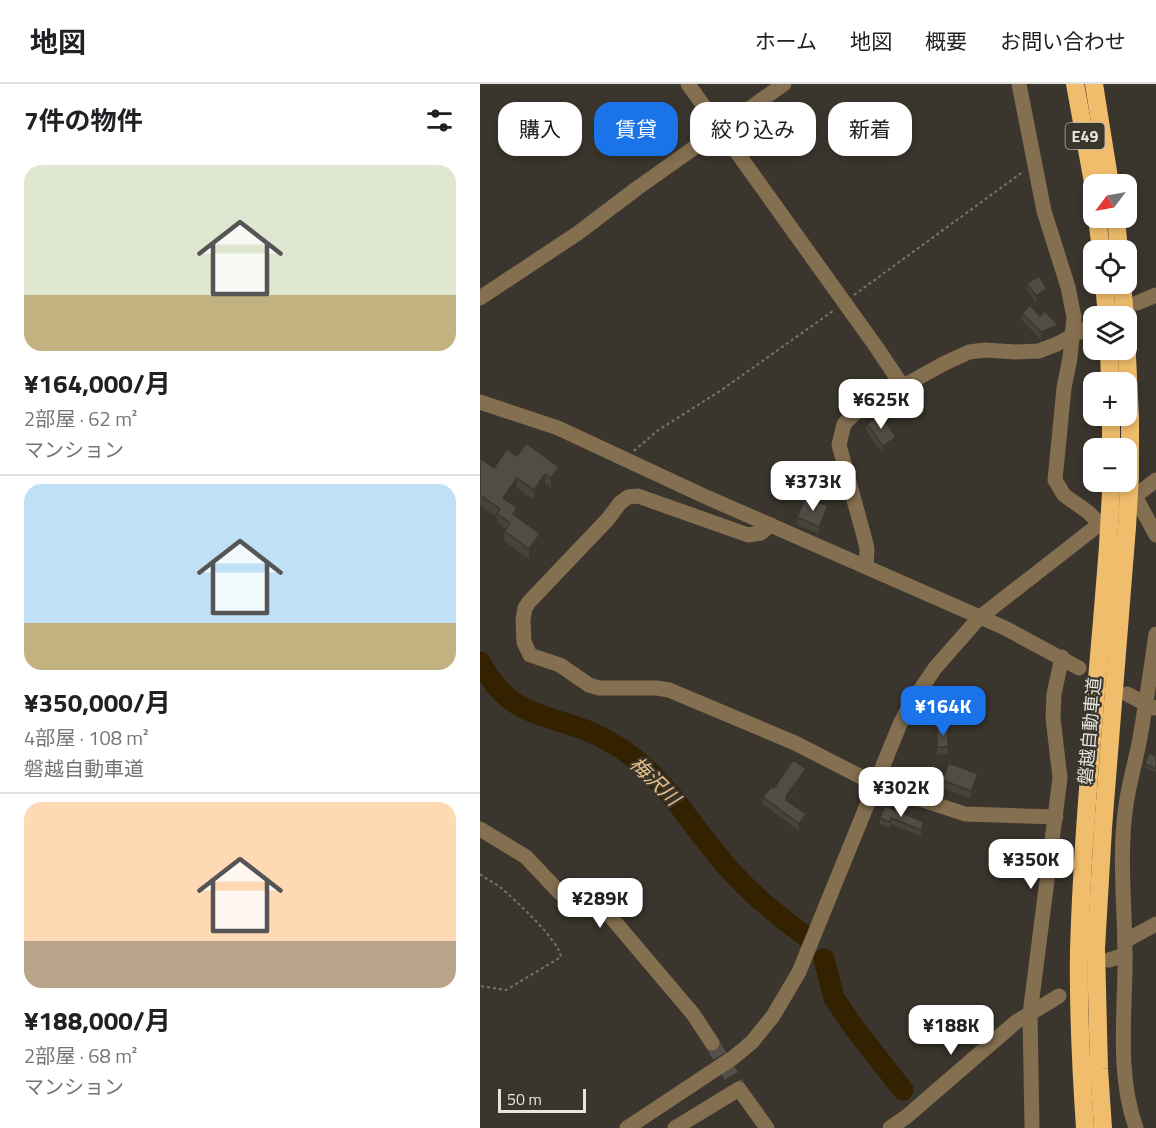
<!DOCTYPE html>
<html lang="ja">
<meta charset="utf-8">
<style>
:root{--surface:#fff;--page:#f6f6f6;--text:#202124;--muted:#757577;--line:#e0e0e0;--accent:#1a73e8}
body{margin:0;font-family:"Titillium Web","Noto Sans JP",sans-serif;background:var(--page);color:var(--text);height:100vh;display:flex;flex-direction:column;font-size:22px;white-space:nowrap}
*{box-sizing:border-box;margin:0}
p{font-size:20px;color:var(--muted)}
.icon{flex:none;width:33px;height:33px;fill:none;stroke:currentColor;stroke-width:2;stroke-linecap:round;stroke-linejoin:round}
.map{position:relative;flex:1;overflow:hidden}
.details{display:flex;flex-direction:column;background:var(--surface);width:480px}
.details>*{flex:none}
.guide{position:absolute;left:18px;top:18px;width:567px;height:54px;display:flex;gap:12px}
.needle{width:39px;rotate:238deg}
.fabs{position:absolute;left:603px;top:90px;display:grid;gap:12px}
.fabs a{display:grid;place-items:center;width:54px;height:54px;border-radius:12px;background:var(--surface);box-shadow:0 3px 9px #0003;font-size:30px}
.scale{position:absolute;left:18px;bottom:15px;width:88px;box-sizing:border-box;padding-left:6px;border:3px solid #e7e4df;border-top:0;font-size:16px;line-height:21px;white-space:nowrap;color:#e7e4df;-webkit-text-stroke:4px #3a352d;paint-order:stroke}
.price{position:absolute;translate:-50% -51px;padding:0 14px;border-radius:12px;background:#fff;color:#222;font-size:20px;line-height:39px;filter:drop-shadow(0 2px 3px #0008)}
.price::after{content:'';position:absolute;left:50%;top:36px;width:18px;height:14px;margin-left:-9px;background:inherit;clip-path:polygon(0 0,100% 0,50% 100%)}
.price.selected{background:var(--accent);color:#fff}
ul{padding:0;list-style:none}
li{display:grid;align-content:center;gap:12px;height:318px;padding:0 24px}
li+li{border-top:2px solid var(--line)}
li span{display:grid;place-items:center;height:186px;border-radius:18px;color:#555}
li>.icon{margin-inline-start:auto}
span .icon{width:108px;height:108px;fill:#fffc;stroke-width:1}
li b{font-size:26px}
h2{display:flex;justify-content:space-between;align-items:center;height:72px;padding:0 24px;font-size:26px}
.chip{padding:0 21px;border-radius:18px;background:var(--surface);box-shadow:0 3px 9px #0003;font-size:21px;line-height:54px}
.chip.selected{background:var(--accent);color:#fff}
header{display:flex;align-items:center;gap:36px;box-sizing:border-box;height:84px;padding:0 30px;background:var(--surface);border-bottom:2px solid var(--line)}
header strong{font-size:28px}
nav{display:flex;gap:33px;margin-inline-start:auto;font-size:21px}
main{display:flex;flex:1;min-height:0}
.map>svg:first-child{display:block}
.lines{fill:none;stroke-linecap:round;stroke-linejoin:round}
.river{stroke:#332100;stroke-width:21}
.minor-tunnel{stroke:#544f48;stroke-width:15;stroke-dasharray:15 8;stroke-linecap:butt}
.path{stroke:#79756e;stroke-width:2;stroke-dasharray:3 3;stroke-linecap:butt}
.minor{stroke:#846f50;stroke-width:15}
.highway{stroke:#f0bd6c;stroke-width:18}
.highway-bridge{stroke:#f0bd6c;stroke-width:18}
.wall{fill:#47423a}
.shaded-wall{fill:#393630}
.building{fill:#524d44;stroke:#393630;stroke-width:1.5}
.labels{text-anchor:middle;stroke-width:4.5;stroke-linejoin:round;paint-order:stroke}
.shield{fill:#3a352d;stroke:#b3b0aa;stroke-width:1.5}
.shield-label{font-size:16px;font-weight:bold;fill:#e7e4df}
.street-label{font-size:18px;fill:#e7e4df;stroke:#3a352d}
.water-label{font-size:20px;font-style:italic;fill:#e5c087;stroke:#3a352d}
</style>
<header>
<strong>地図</strong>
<nav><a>ホーム</a><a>地図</a><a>概要</a><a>お問い合わせ</a></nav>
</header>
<main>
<section class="details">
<h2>7件の物件<svg class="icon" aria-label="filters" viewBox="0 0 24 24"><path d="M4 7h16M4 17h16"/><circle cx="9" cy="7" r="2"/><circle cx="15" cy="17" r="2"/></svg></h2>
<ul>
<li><span style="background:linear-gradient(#dfe7d0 70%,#c2b280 0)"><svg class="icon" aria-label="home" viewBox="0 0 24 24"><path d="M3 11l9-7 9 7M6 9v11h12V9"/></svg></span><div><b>¥164,000/月</b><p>2部屋 · 62 m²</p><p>マンション</p></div></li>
<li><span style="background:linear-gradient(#bfe0f5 75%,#c2b280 0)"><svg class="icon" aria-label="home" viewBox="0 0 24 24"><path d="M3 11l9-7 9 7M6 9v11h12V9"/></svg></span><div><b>¥350,000/月</b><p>4部屋 · 108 m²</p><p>磐越自動車道</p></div></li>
<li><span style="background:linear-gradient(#ffd9b3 75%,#b9a48a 0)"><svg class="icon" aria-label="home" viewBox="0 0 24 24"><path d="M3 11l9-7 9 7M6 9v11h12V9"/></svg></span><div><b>¥188,000/月</b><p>2部屋 · 68 m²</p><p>マンション</p></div></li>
</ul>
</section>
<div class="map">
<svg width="676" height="1044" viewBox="0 0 676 1044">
<rect width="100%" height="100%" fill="#3a352d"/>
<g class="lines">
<!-- river -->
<g class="river">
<path d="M0,578c8,14 16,26 28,36 23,18 53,22 80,33 16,7 33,16 47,28 37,30 57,67 88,103 24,29 51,51 81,73"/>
<path d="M344,875l10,39 21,31 48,61"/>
</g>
<!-- minor-tunnel -->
<path class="minor-tunnel" d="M232,959l27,46"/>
<!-- path -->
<g class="path">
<path d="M374,211l170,-124"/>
<path d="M154,367l23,-20 63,-40 113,-80"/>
<path d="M0,790c6,5 13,8 20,13 14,12 59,53 61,70l-55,33 -26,-4"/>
</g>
<!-- minor -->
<g class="minor">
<path d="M208,0l189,264 26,39"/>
<path d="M539,0l25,127 24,76 6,30 -4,41 -6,30 -9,92 9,15 24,17 12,12"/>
<path d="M0,214l98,-65 58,-44 148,-105"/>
<path d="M657,219l19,-8"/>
<path d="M0,318l78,26 146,68 301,132 74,40"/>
<path d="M655,412l21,39"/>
<path d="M291,441l-10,8 -13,2 -110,-39 -10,1 -8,6 -12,16 -79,83 -4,6 -2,12 1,22 6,13 30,10 29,20 10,3h58l12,2 126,53 82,42 88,29 91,3"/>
<path d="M386,483l1,-18 -2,-9 -26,-95 5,-21 11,-11 88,-49 26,-12 16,-2 30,2 24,-1 18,-7 37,-20"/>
<path d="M647,610l27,14"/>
<path d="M0,745l46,28 34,36 5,3 23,3 17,11 88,104 19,29"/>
<path d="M645,857l31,-17"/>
<path d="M629,876l16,-5"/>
<path d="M147,1044l107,-71 18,-15 21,-26 26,-44 101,-248 10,-19 25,-37 44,-50 177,-138"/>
<path d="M195,1044l64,-39 28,39"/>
<path d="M410,1044l16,-11 110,-95 43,-26"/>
<path d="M552,1044l-2,-114 30,-236 -7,-60 1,-24 8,-37"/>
<path d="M656,1044c-18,-50 -12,-106 -11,-158 1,-55 -7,-111 1,-165 3,-22 10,-45 14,-67 6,-35 11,-69 16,-104"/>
</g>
<!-- highway -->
<g class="highway">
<path d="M595,0l19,104"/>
<path d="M614,0l16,100"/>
<path d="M617,134l4,32"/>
<path d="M636,134l3,32"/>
<path d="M624,200l3,32"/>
<path d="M642,200l3,32"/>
<path d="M646,253l4,80v59"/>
<path d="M629,266l1,32"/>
<path d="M631,332v32"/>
<path d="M605,1044c-4,-59 -7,-118 -6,-178 4,-135 19,-270 29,-404"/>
<path d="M623,1044l-4,-59 -3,-121 7,-120 24,-301"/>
</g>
<!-- highway-bridge -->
<g class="highway-bridge">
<path d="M647,443l3,-51"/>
<path d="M628,462l3,-54"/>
</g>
</g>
<!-- wall -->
<g class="wall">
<path d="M547,199l20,13 -11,7 -9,-13z"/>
<path d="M542,229l36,19 -17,8 -19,-20z"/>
<path d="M387,340l29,20 -13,10 -16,-22z"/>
<path d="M37,372l42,21 -8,11 -6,-5 -11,17 -17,-12 -10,13 10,16 23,27 -11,15 -25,-18v-10l1,-2 -8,-6v-6l-17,-12v-47l14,10z"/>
<path d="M348,430l-9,20 -22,-9v-8z"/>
<path d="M468,642v28l-11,1v-28z"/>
<path d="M676,672v16l-11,-4v-4z"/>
<path d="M326,692l-18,25 18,21 -7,9 -36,-27v-7l11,-9z"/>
<path d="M462,696l36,1 -7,18 -29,-11z"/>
<path d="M405,722l39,22 -3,8 -30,-12 -1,4 -10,-4v-6z"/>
</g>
<!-- shaded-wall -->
<g class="shaded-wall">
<path d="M567,205v7l-11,7v-7z"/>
<path d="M578,241v7l-17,8v-8z"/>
<path d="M416,353v7l-13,10v-8z"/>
<path d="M79,383v10l-8,11v-10z"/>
<path d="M65,390v9l-11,17v-10z"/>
<path d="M37,394v10l-14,20v-10z"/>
<path d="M348,422v8l-9,20v-7z"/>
<path d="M37,424v10l-4,-4z"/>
<path d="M60,450v10l-11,15v-10z"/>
<path d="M326,685v7l-19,25 -1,6v-11z"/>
<path d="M498,690v7l-7,18v-8z"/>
<path d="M326,730v8l-7,9v-7z"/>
<path d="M444,738v6l-3,8v-6z"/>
</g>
<!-- building -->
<g class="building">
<path d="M559,192l8,13 -11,7 -9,-13z"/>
<path d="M550,221l10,11 5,-5 13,14 -17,7 -19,-19z"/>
<path d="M400,330l16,23 -13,9 -16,-22z"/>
<path d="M46,359l33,24 -8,11 -6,-4 -11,16 -17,-12 -14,20 14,10 -4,6 27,20 -11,15 -25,-18 6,-8 -13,-9 3,-5 -20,-14v-37l14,10 13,-19 10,7z"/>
<path d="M326,413l22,9 -9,21 -22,-10z"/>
<path d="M468,642v21h-11v-20z"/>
<path d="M669,669l7,3v13l-11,-5z"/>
<path d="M313,676l13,9 -20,27 1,1 -1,3 20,14 -7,10 -36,-27 9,-11 2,2z"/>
<path d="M469,679l29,11 -7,17 -29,-11z"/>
<path d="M405,722l39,16 -3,8 -30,-12 -1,4 -10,-4z"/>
</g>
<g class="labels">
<!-- shield labels -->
<rect class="shield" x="585.5" y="39" width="39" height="26" rx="4.5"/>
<g class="shield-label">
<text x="605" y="58">E49</text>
</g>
<!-- street labels -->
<g class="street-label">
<text transform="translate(610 647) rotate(-85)" y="6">磐越自動車道</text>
</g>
<!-- water labels -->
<g class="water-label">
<text transform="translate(175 697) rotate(44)" y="7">梅沢川</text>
</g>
</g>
</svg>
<div class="fabs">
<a><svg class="needle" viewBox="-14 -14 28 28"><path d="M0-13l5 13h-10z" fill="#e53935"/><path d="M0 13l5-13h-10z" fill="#757577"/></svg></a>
<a><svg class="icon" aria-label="locate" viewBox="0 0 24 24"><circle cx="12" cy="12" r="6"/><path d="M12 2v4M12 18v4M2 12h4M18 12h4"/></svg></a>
<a><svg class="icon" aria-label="layers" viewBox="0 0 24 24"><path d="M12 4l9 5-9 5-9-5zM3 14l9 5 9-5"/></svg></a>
<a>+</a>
<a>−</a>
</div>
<div class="scale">50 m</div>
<b class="price" style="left:401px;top:346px">¥625K</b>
<b class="price" style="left:333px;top:428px">¥373K</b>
<b class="price selected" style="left:463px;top:653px">¥164K</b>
<b class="price" style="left:421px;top:734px">¥302K</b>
<b class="price" style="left:551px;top:806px">¥350K</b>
<b class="price" style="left:120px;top:845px">¥289K</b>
<b class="price" style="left:471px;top:972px">¥188K</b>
<div class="guide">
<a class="chip">購入</a>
<a class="chip selected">賃貸</a>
<a class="chip">絞り込み</a>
<a class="chip">新着</a>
</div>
</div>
</main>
